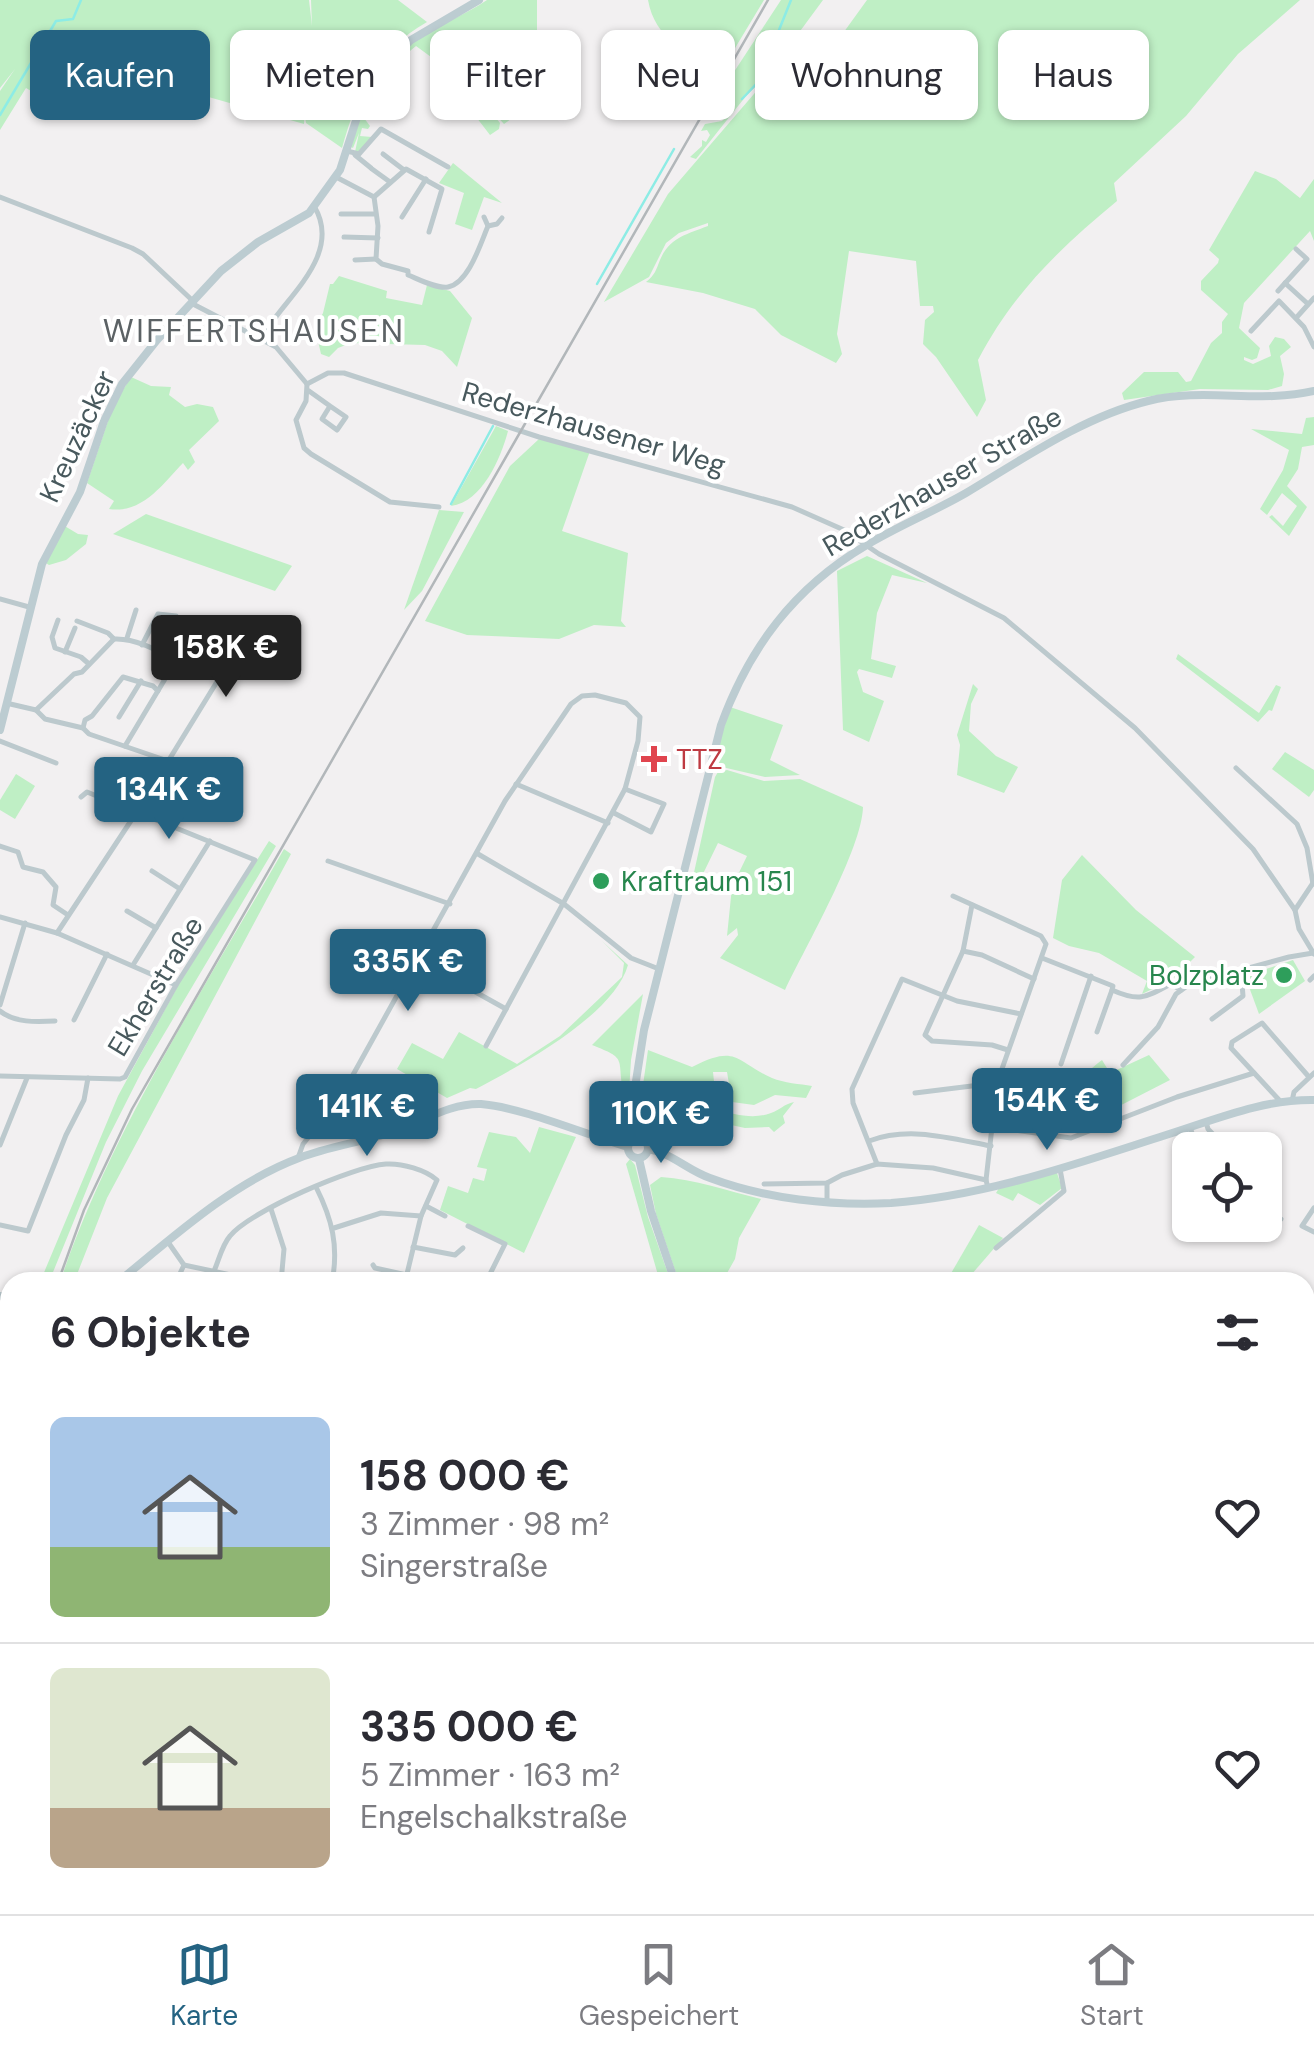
<!DOCTYPE html>
<html lang="de">
<meta charset="utf-8">
<style>
:root{--surface:#fff;--page:#f2f2f3;--text:#2b2b33;--muted:#7c7c81;--line:#e1e1e2;--accent:#246382}
body{margin:0;font-family:"DM Sans",sans-serif;background:var(--page);color:var(--text);height:100vh;display:flex;flex-direction:column;font-size:38px;white-space:nowrap}
*{box-sizing:border-box;margin:0}
p{font-size:32px;color:var(--muted)}
.icon{flex:none;width:55px;height:55px;fill:none;stroke:currentColor;stroke-width:2;stroke-linecap:round;stroke-linejoin:round}
.map{position:relative;flex:1;overflow:hidden}
.sheet{position:absolute;left:0px;top:1272px;width:1315px;height:642px;display:flex;flex-direction:column;background:var(--surface);border-radius:30px 30px 0 0;box-shadow:0 2px 8px #0004}
.sheet>*{flex:none}
.guide{position:absolute;left:30px;top:30px;width:1255px;height:90px;display:flex;gap:20px}
.fabs{position:absolute;left:1172px;top:1132px;display:grid;gap:20px}
.fabs a{display:grid;place-items:center;width:110px;height:110px;border-radius:15px;background:var(--surface);box-shadow:0 2px 8px #0004;font-size:50px}
.price{position:absolute;translate:-50% -85px;padding:0 22px;border-radius:10px;background:var(--accent);color:#fff;font-size:32px;line-height:65px;filter:drop-shadow(0 2px 5px #0008)}
.price::after{content:'';position:absolute;left:50%;top:60px;width:30px;height:22px;margin-left:-15px;background:inherit;clip-path:polygon(0 0,100% 0,50% 100%)}
.price.selected{background:#222;color:#fff}
ul{padding:0;list-style:none}
li{display:flex;align-items:center;gap:30px;height:250px;padding:0 50px}
li+li{border-top:2px solid var(--line)}
li span{display:grid;place-items:center;flex:none;width:280px;height:200px;border-radius:15px;color:#555}
li>.icon{margin-inline-start:auto}
span .icon{width:120px;height:120px;fill:#fffc;stroke-width:1}
li b{font-size:42px}
h2{display:flex;justify-content:space-between;align-items:center;height:120px;padding:0 50px;font-size:42px}
.pill{padding:0 35px;border-radius:15px;background:var(--surface);box-shadow:0 2px 8px #0004;font-size:35px;line-height:90px}
.pill.selected{background:var(--accent);color:#fff}
.menu{display:flex;justify-content:space-around;align-items:center;height:140px;border-top:2px solid var(--line);background:var(--surface);font-size:28px;color:var(--muted)}
.menu a{display:grid;justify-items:center;gap:5px}
.menu .selected{color:var(--accent)}
.map>svg:first-child{display:block}
.green{fill:#bfefc5}
.lines{fill:none;stroke-linecap:round;stroke-linejoin:round}
.stream{stroke:#8dece5;stroke-width:2.5}
.river{stroke:#8dece5;stroke-width:8}
.street{stroke:#bcc9cd;stroke-width:5}
.secondary{stroke:#bcccd1;stroke-width:8}
.rail{stroke:#b2b7ba;stroke-width:2.5}
.health-dot{fill:#e0444e;stroke:#fff;stroke-width:4}
.leisure-dot{fill:#2e9e5b;stroke:#fff;stroke-width:4}
.labels{text-anchor:middle;stroke-width:8;stroke-linejoin:round;paint-order:stroke}
.street-label{font-size:28px;fill:#48595d;stroke:#fff}
.health-label{font-size:28px;fill:#be3a42;stroke:#fff;text-anchor:start}
.leisure-label{font-size:28px;fill:#27864d;stroke:#fff;text-anchor:start}
.quarter-label{font-size:32px;letter-spacing:2.5px;fill:#5c6265;stroke:#fff}
</style>
<div class="map">
<svg width="1314" height="1914" viewBox="0 0 1314 1914">
<rect width="100%" height="100%" fill="#f2f0f1"/>
<!-- green -->
<g class="green">
<path d="M0,0h309l3,26 -1,-26h87l29,22c-50,28 -70,73 -85,126l-36,-25 -1,-6 16,-53 -1,-14 -15,59 -1,15 -106,-30 -6,-28c-35,-7 -67,-13 -103,-7l-4,56 -20,-4 -39,-23 -26,42v-39l15,-22 -15,19z"/>
<path d="M487,0h50v31l11,23h6l9,11v14h6l10,11 -57,21 -18,13 -23,-25 19,24 -1,6 -9,6 -27,-35 2,-7 8,-2 -1,-4 -56,-41c-25,20 -40,43 -52,72l6,8 -2,3 -6,-1 -2,8 12,1 -12,14 -5,1 4,-19 -6,15 -2,-1c14,-45 31,-86 73,-112 20,-13 43,-21 63,-35z"/>
<path d="M648,0h116l-50,83 3,-15c-32,-17 -62,-29 -69,-68z"/>
<path d="M781,0h42l-53,72 -24,24 -50,63 -6,-2 12,-11v-6l4,2 4,-7 -3,-5 -6,1 4,-7 17,-3 7,-8 -2,-4 -16,-2z"/>
<path d="M867,0h433l-62,54 -52,62 -72,67 3,18c-58,48 -104,92 -139,159l8,40 -9,17 -41,-60 -13,-13 2,-24 9,-8 -1,-6h-13l-4,-45 -67,-10 -12,83 5,20 -6,9 -55,-28 -26,-26 -52,-16 -57,-11c9,-7 10,-12 14,-22 9,-22 27,-26 48,-34v-3l-29,10 -13,10 -17,34 -45,25 64,-108 115,-134 25,12 33,-36z"/>
<path d="M453,163l49,40 -18,-6 -12,33 -17,-6 9,-31 -25,-10z"/>
<path d="M1255,171l21,8 24,19 14,-19v62l-4,-10 -66,72 -5,25 21,20 -3,10 -5,2 -8,-3v3l9,4 18,-8 -2,-10 6,-9 9,2 7,8 -11,9 4,18 -2,12 -14,4 -68,-1 -76,11 -2,-7 22,-21h34l8,10 5,-1 20,-38 11,-10v-11l6,-8 -27,-24v-9l17,-18 1,-4 -10,-9z"/>
<path d="M339,276l48,15 -1,7 36,7 5,-20 23,6 22,27 -15,49 -15,-16 -17,-6 -74,-2 -13,5 -9,9 -8,-3 -6,-26 8,-15 7,-29h3z"/>
<path d="M131,377l20,9 20,1 -2,8 16,12 12,-3 16,3 6,14 -30,29 6,12 -7,8 -5,-7c-21,22 -41,51 -74,46l5,-8 -27,-18 26,-77z"/>
<path d="M1314,417v28l-12,2 -4,22 -11,17 20,21 -18,29 -20,-19 3,-2 11,11 14,-20 -15,-13 -15,22 -7,-6 23,-39 6,-20 -38,-21 51,5 4,-16z"/>
<path d="M496,426l12,5c-7,27 -26,71 -57,75z"/>
<path d="M539,439l51,12 -28,80 66,22 -7,68 5,6 -32,-2 -35,14 -92,-4 -42,-14 85,-155z"/>
<path d="M439,510l25,2 -42,79 -18,19z"/>
<path d="M146,514l144,51 2,1 -17,25 -162,-57z"/>
<path d="M63,525l15,9 10,1 -2,9 -20,16 -17,5 -3,-2z"/>
<path d="M867,556l60,27 -35,-8 -15,38 -6,46 25,7 -4,12 -33,-9 -2,3 6,20 21,9 -15,41 -26,-12 -6,-159z"/>
<path d="M1178,654l81,59 17,-28 5,2 -9,24 -3,-1 -11,12 -82,-63z"/>
<path d="M973,684l5,5 -7,15 -2,27 27,25 22,11 -14,26 -47,-18 3,-30 -3,-10z"/>
<path d="M730,707l53,18 -13,35 30,15 -35,2 -43,-10 -11,3z"/>
<path d="M1285,752l29,18v20l-5,7 -37,-28z"/>
<path d="M727,770l37,11 36,-2 63,28c-1,42 -58,141 -78,183l-65,-32 18,-23 -1,-7 -10,8 5,-49 15,-31 -29,-13 -18,37 -7,-3 22,-100 3,-5z"/>
<path d="M16,774l19,12 -20,33 -15,-9v-10z"/>
<path d="M269,841l7,5 -134,225 -36,71 -57,140h-9l78,-186 63,-116z"/>
<path d="M284,849l7,5 -184,344 -33,84h-14c52,-154 144,-292 224,-433z"/>
<path d="M1082,855l54,55 59,47 -22,22 -31,15 5,-13 -48,-28 -30,-7 -16,-8 9,-58z"/>
<path d="M602,941l26,24c-14,50 -107,100 -152,124l-6,-1 -23,10 -50,-29 15,-26 31,16 16,-27 58,32 43,-28 62,-59 2,-14z"/>
<path d="M1293,960l12,21 -46,33 -14,-38z"/>
<path d="M643,994l-12,66 -2,32 -6,-1c-6,-33 5,-32 -31,-46z"/>
<path d="M648,1050l44,17c46,-23 42,-6 80,11 12,5 28,6 40,8l-6,12 -31,-3 -21,10 -22,-3 -5,-30h-14l4,38c17,4 36,10 54,3 9,-3 13,-9 23,-11l-11,14 2,7 -11,9 -5,-5 -24,1 -28,-6 -35,-24 -40,-6z"/>
<path d="M1149,1055l21,25 -74,38 2,10 -19,6 -14,-28 -20,4 -3,22 -23,-3 3,-22h4l8,-17c40,3 39,-8 68,-30l8,13z"/>
<path d="M539,1127l37,10 -52,116 -84,-43 8,-24 20,7 5,-15 11,3 3,-12 -10,-2 12,-35 27,5 14,16z"/>
<path d="M630,1159l5,6 13,52 23,65h-11l-34,-118z"/>
<path d="M1057,1173l5,15 -22,17 -22,-12 -5,8 -17,-8 3,-5z"/>
<path d="M661,1177c34,2 66,14 100,22l-22,39 -4,21 -13,23h-43l-23,-68 -6,-29z"/>
<path d="M979,1225l24,13 -38,44h-19z"/>
<path d="M1305,1865h9v49h-269l-2,-9h262z"/>
<path d="M266,1905h127l12,9h-137z"/>
<path d="M441,1905h308l2,7 -311,2z"/>
<path d="M769,1905h270l1,9h-276z"/>
</g>
<g class="lines">
<!-- stream -->
<g class="stream">
<path d="M742,99l19,-20 2,-18 12,-21 16,-40"/>
<path d="M0,115l56,-94 17,-2 8,-19"/>
<path d="M597,284l77,-135"/>
<path d="M451,504l42,-78"/>
<path d="M0,1782l10,5"/>
<path d="M1305,1868h9"/>
<path d="M168,1905l17,9"/>
<path d="M546,1914l6,-9"/>
</g>
<!-- river -->
<g class="river">
<path d="M0,1677l10,23"/>
<path d="M407,1905l11,9"/>
</g>
<!-- street -->
<g class="street">
<path d="M347,151l12,3 22,-25 67,38"/>
<path d="M383,154l21,16"/>
<path d="M355,155l16,13"/>
<path d="M372,169l18,13"/>
<path d="M336,177l38,20 4,29 -2,33 6,5 26,7v4c10,4 29,14 40,12 21,-4 33,-45 40,-61l-4,-9"/>
<path d="M0,197l132,51 11,6 50,47"/>
<path d="M374,197l32,-28 36,20 -13,43"/>
<path d="M341,214h34"/>
<path d="M402,217l24,-38"/>
<path d="M488,226l9,-2 5,-6"/>
<path d="M344,237l34,1"/>
<path d="M355,260l21,-1"/>
<path d="M1285,283l23,21"/>
<path d="M1278,291l29,-32 -11,-10"/>
<path d="M191,303l85,44 31,37 -1,17 -10,19 8,28 7,6 79,48 49,5"/>
<path d="M1296,318l18,-20"/>
<path d="M1251,331l28,-30 25,26 10,20"/>
<path d="M262,338c17,-36 83,-81 52,-132"/>
<path d="M307,384l21,-11h16l195,64 253,70 52,23 35,24 125,64 131,110 118,121 42,61 4,19 15,25"/>
<path d="M309,391l21,15 -8,13 15,11 9,-13 -16,-11"/>
<path d="M0,599l29,8"/>
<path d="M58,620l-6,17 3,11 26,9 8,7"/>
<path d="M77,621l31,12 6,6c19,-1 44,10 59,22"/>
<path d="M127,638l9,-28"/>
<path d="M142,645l16,-31 18,2"/>
<path d="M65,652l10,-24"/>
<path d="M163,654l19,-32"/>
<path d="M6,703l30,7 9,9 38,9 6,6 79,27"/>
<path d="M36,710l38,-36 8,-2 32,-33"/>
<path d="M119,717l22,-36"/>
<path d="M83,728l2,-8 7,-4 31,-39 30,9 5,5"/>
<path d="M0,741l56,22"/>
<path d="M1236,768l61,56 10,24 6,36"/>
<path d="M516,784l92,39"/>
<path d="M0,846l18,6 5,15 20,5 13,15 -3,18 15,10"/>
<path d="M478,854l86,50 67,54 28,11"/>
<path d="M328,861l122,43"/>
<path d="M152,871l28,18"/>
<path d="M953,896l88,40 5,8 -49,139 -11,97 2,8"/>
<path d="M972,905l-9,46 -38,84 7,6 60,4 16,5"/>
<path d="M1295,910l18,-27"/>
<path d="M127,911l29,17"/>
<path d="M0,917l57,16 119,52"/>
<path d="M57,933l83,-126 110,-179 -7,-5 -36,-4 -19,31 -18,15 -6,9 1,5 -40,67"/>
<path d="M963,951l19,4 52,24"/>
<path d="M1042,958l71,28 -1,4c27,12 33,8 59,-6l10,6"/>
<path d="M418,960l88,49"/>
<path d="M133,965l77,-124"/>
<path d="M1310,980l4,-4"/>
<path d="M0,1005l25,-82"/>
<path d="M0,1011c15,12 36,11 55,10"/>
<path d="M1212,1019l31,-23 -2,-25"/>
<path d="M74,1020l33,-66"/>
<path d="M1097,1032l15,-42"/>
<path d="M486,1046l139,-257 39,15 -13,28 -37,-19"/>
<path d="M1061,1064l30,-88"/>
<path d="M1123,1065l35,-38 18,-33 14,-10 99,-27 24,-4"/>
<path d="M0,1076l120,3 5,-2 51,-92 79,-125 -168,-68 -6,5"/>
<path d="M915,1093l81,-10"/>
<path d="M1292,1101l2,-9 20,-19"/>
<path d="M1281,1102l-50,-54 1,-6 30,-19 47,54"/>
<path d="M1206,1122l2,7 20,21"/>
<path d="M993,1127l78,11 106,-41 77,-24"/>
<path d="M1190,1127l3,9 -7,5 9,9"/>
<path d="M869,1141c40,-15 80,-3 122,5"/>
<path d="M0,1145l27,-67"/>
<path d="M1213,1150l3,-3 4,3"/>
<path d="M298,1158l5,-14 36,-44 166,-299 66,-97 11,-8 13,-1 31,8 14,14 -2,24 -13,48"/>
<path d="M877,1164l-24,-61 -1,-14 50,-110 55,22 64,13"/>
<path d="M764,1184l63,-1 15,-8 35,-11 56,4 53,12"/>
<path d="M316,1187c16,32 23,59 16,95"/>
<path d="M827,1202v-19"/>
<path d="M426,1206l19,10"/>
<path d="M1265,1208l16,11"/>
<path d="M1314,1208l-12,18 12,6"/>
<path d="M271,1209l13,40 -3,33"/>
<path d="M0,1225l28,6 38,-96 18,-35 4,-22"/>
<path d="M468,1226l37,18 -19,38"/>
<path d="M334,1228l47,-15 40,3"/>
<path d="M168,1242l16,23 80,17"/>
<path d="M413,1247l42,8 8,-7"/>
<path d="M996,1248l68,-57 -4,-22"/>
<path d="M373,1265l2,3 32,7"/>
<path d="M214,1271c5,-11 8,-26 16,-35 20,-25 124,-70 156,-72 16,-1 40,6 51,16l-16,36 -16,66"/>
<path d="M176,1282l8,-17"/>
<path d="M0,1584l10,-42"/>
<path d="M0,1628l1,23"/>
<path d="M1314,1652l-3,12 3,23"/>
<path d="M0,1756h1"/>
<path d="M0,1829l10,2"/>
<path d="M145,1914l1,-9"/>
</g>
<!-- secondary -->
<g class="secondary">
<path d="M0,730l42,-166 38,-72 24,-71 18,-37 35,-44 64,-69 37,-29 51,-29 31,-43 21,-65 11,-23 17,-22 22,-20 68,-40"/>
<circle cx="638" cy="1148" r="10"/>
<path d="M637,1138l-1,-57 8,-51 77,-305c28,-77 73,-137 144,-179 33,-20 68,-34 101,-53 57,-34 117,-76 182,-92 55,-14 112,3 166,-10"/>
<path d="M648,1149c24,4 39,21 62,29 56,21 121,28 181,25 95,-7 184,-39 275,-68 48,-15 97,-36 148,-35"/>
<path d="M639,1159l12,52 24,71"/>
<path d="M118,1282c55,-45 114,-99 181,-124 31,-12 65,-16 96,-27 29,-10 55,-28 86,-27 40,3 106,31 147,43"/>
<path d="M0,1296l10,1"/>
<path d="M0,1504l10,-31"/>
<path d="M0,1876l10,12"/>
<path d="M30,1905l18,9"/>
<path d="M763,1914l5,-9"/>
</g>
<!-- rail -->
<g class="rail">
<path d="M58,1282l26,-72 48,-101 636,-1109"/>
<path d="M0,1474l10,-34"/>
</g>
</g>
<!-- markers -->
<path class="health-dot" d="M649 744h10v10h10v10h-10v10h-10v-10h-10v-10h10z"/>
<g class="leisure-dot">
<circle cx="601" cy="881" r="10"/>
<circle cx="1284" cy="975" r="10"/>
</g>
<g class="labels">
<!-- street labels -->
<g class="street-label">
<text transform="translate(594 428) rotate(16)" y="10">Rederzhausener Weg</text>
<text transform="translate(77 436) rotate(-65)" y="10">Kreuzäcker</text>
<text transform="translate(942 481) rotate(-30)" y="10">Rederzhauser Straße</text>
<text transform="translate(155 986) rotate(-59)" y="10">Ekherstraße</text>
</g>
<!-- health labels -->
<g class="health-label">
<text x="676" y="769">TTZ</text>
</g>
<!-- leisure labels -->
<g class="leisure-label">
<text x="621" y="891">Kraftraum 151</text>
<text x="1264" y="985" text-anchor="end">Bolzplatz</text>
</g>
<!-- quarter labels -->
<g class="quarter-label">
<text x="254" y="342">WIFFERTSHAUSEN</text>
</g>
</g>
</svg>
<div class="fabs">
<a><svg class="icon" aria-label="locate" viewBox="0 0 24 24"><circle cx="12" cy="12" r="6"/><path d="M12 2v4M12 18v4M2 12h4M18 12h4"/></svg></a>
</div>
<b class="price selected" style="left:226px;top:700px">158K €</b>
<b class="price" style="left:169px;top:842px">134K €</b>
<b class="price" style="left:408px;top:1014px">335K €</b>
<b class="price" style="left:1047px;top:1153px">154K €</b>
<b class="price" style="left:367px;top:1159px">141K €</b>
<b class="price" style="left:661px;top:1166px">110K €</b>
<div class="guide">
<a class="pill selected">Kaufen</a>
<a class="pill">Mieten</a>
<a class="pill">Filter</a>
<a class="pill">Neu</a>
<a class="pill">Wohnung</a>
<a class="pill">Haus</a>
</div>
<section class="sheet">
<h2>6 Objekte<svg class="icon" aria-label="filters" viewBox="0 0 24 24"><path d="M4 7h16M4 17h16"/><circle cx="9" cy="7" r="2"/><circle cx="15" cy="17" r="2"/></svg></h2>
<ul>
<li><span style="background:linear-gradient(#a9c7e8 65%,#8fb573 0)"><svg class="icon" aria-label="home" viewBox="0 0 24 24"><path d="M3 11l9-7 9 7M6 9v11h12V9"/></svg></span><div><b>158 000 €</b><p>3 Zimmer · 98 m²</p><p>Singerstraße</p></div><svg class="icon" aria-label="heart" viewBox="0 0 24 24"><path d="M12 20l-8-8c-3-5 5-10 8-4 3-6 11-1 8 4z"/></svg></li>
<li><span style="background:linear-gradient(#dfe7d0 70%,#b9a48a 0)"><svg class="icon" aria-label="home" viewBox="0 0 24 24"><path d="M3 11l9-7 9 7M6 9v11h12V9"/></svg></span><div><b>335 000 €</b><p>5 Zimmer · 163 m²</p><p>Engelschalkstraße</p></div><svg class="icon" aria-label="heart" viewBox="0 0 24 24"><path d="M12 20l-8-8c-3-5 5-10 8-4 3-6 11-1 8 4z"/></svg></li>
</ul>
</section>
</div>
<nav class="menu">
<a class="selected"><svg class="icon" aria-label="map" viewBox="0 0 24 24"><path d="M3 6l6-2 6 2 6-2v14l-6 2-6-2-6 2zM9 4v14M15 6v14"/></svg>Karte</a>
<a><svg class="icon" aria-label="saved" viewBox="0 0 24 24"><path d="M7 4h10v16l-5-4-5 4z"/></svg>Gespeichert</a>
<a><svg class="icon" aria-label="home" viewBox="0 0 24 24"><path d="M3 11l9-7 9 7M6 9v11h12V9"/></svg>Start</a>
</nav>
